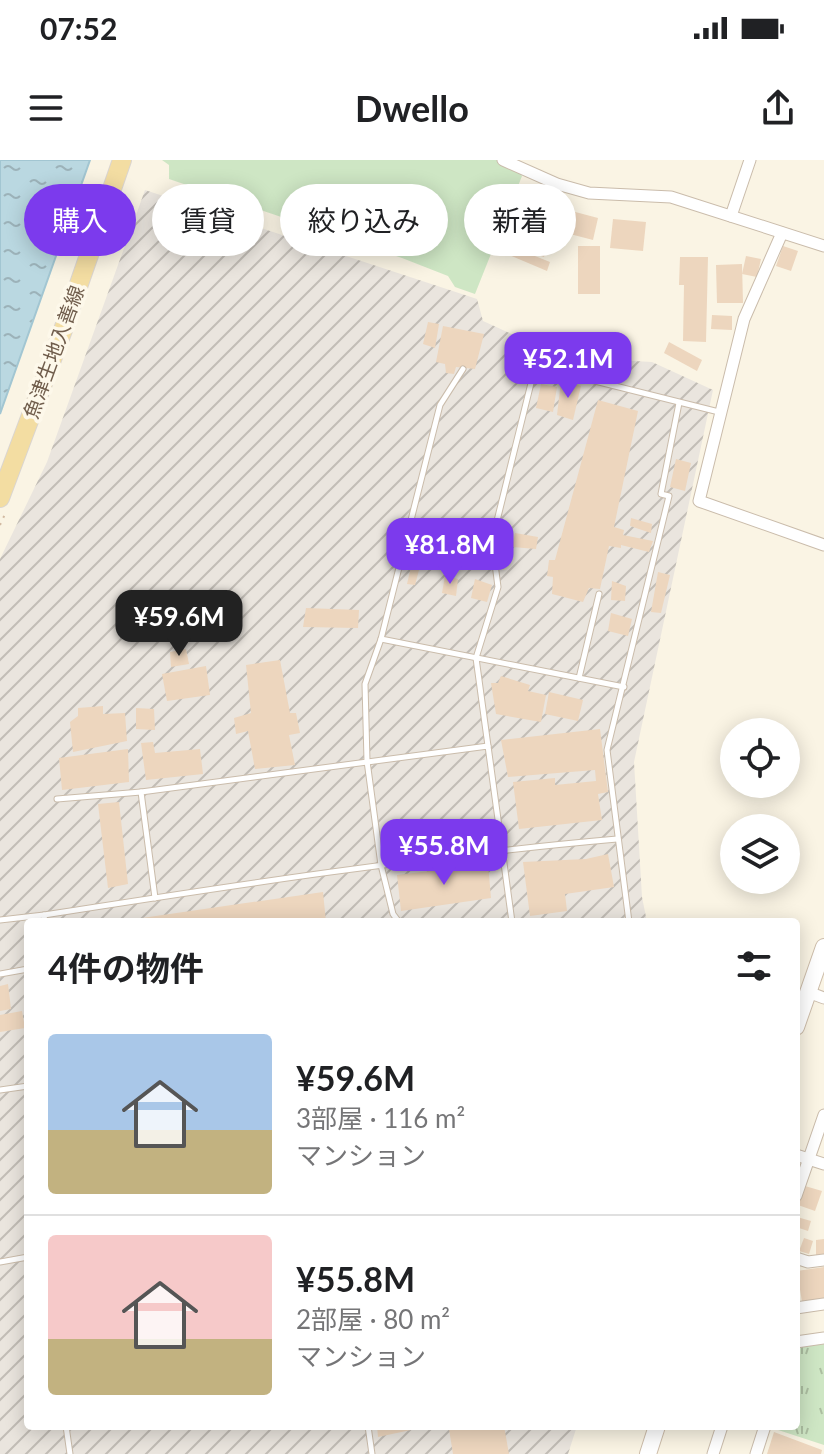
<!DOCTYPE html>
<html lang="ja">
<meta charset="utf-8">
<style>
:root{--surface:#fff;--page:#f2f2f2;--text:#202124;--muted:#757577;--line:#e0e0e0;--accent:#7c3aed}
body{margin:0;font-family:Lato,"Noto Sans JP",sans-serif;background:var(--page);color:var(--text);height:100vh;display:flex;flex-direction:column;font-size:30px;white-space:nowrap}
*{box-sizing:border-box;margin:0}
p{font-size:26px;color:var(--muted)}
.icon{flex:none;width:44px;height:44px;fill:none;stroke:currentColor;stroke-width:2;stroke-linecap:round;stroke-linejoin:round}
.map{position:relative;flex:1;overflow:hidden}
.drawer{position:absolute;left:24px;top:758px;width:776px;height:512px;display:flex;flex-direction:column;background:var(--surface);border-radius:8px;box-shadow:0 4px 20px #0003}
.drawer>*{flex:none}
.hud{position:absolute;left:24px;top:24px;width:776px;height:72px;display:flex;gap:16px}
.buttons{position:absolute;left:720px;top:558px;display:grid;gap:16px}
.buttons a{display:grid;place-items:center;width:80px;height:80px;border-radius:50%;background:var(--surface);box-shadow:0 4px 20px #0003;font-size:40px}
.price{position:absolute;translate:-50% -68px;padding:0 18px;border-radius:16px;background:var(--accent);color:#fff;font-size:26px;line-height:52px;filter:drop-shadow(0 2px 4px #0008)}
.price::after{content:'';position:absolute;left:50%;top:48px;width:24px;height:18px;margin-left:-12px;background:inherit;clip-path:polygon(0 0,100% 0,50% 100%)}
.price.selected{background:#222;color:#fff}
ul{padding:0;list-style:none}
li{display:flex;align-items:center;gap:24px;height:200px;padding:0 24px}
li+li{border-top:2px solid var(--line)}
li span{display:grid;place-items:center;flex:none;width:224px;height:160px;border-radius:8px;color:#555}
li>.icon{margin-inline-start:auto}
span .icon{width:96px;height:96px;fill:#fffc;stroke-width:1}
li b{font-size:34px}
h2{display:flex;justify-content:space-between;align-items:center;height:96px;padding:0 24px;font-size:34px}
.tag{padding:0 28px;border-radius:36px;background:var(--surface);box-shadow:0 4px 20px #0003;font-size:28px;line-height:72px}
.tag.selected{background:var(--accent);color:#fff}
.status{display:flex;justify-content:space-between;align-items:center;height:56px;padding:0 40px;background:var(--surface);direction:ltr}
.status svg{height:22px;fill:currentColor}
header{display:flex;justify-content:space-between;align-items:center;height:104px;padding:0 24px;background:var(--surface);font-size:36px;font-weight:700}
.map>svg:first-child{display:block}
.industrial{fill:url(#industrial-furrows)}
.green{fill:#cee6c4}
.park{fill:url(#park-tufts)}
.water{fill:url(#water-ripples);stroke:#a2c6d2;stroke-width:2}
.building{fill:#edd6be}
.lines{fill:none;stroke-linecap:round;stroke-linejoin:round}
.lane-casing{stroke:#cabcab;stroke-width:7}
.street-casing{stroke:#cabcab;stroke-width:13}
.secondary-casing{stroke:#cdbdaa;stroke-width:18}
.primary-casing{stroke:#dad5d0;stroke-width:20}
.path{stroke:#d1b9a1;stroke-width:2;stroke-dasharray:2 6;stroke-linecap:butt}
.lane{stroke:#fff;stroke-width:5}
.street{stroke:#fff;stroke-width:11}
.secondary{stroke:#fff;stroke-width:16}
.primary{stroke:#f3dda2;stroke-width:18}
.labels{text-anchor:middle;stroke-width:7;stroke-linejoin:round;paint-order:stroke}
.street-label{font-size:20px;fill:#705d4c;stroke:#fdf8ea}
</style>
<div class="status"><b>07:52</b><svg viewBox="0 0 49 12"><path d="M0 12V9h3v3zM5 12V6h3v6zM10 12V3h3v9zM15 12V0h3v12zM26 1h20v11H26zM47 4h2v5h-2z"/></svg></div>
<header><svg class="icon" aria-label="menu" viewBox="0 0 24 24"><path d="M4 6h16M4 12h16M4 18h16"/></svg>Dwello<svg class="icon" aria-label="share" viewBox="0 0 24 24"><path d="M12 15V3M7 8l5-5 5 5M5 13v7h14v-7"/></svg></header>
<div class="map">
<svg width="824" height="1294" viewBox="0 0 824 1294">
<defs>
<pattern id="industrial-furrows" width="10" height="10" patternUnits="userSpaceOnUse" patternTransform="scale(2)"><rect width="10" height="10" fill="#eae5de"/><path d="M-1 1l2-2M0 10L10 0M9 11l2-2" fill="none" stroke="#c2bdb6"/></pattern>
<pattern id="park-tufts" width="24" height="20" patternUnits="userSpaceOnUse" patternTransform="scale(2)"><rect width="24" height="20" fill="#cee6c4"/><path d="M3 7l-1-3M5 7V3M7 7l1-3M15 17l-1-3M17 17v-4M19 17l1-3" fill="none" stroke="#acbea1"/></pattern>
<pattern id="water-ripples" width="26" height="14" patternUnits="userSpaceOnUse" patternTransform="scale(2)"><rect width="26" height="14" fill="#bad8e1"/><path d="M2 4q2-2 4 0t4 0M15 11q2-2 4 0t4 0" fill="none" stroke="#9cb2b9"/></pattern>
</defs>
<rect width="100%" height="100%" fill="#faf4e4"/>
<!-- industrial -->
<path class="industrial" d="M145,30l332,109 6,22 79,36 90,5 61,28 -79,372 8,135 5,25h-619v504h549l-9,28h-568v-895l47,-97z"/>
<!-- green -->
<path class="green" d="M162,0h349l11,16 -47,118 -20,-7 -7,-11 -46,-18 -233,-79v-14z"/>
<!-- park -->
<path class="park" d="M824,1184v101l-52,-17v-2h24v-78z"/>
<!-- water -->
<path class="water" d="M0,0h90l-90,254z"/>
<!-- building -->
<g class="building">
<path d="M530,40l68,18 -5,22 -69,-18z"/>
<path d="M613,59l33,3 -3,29 -33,-3z"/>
<path d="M523,73l26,9 -5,15 -26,-9z"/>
<path d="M505,84l45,18 -3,9 -45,-19z"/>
<rect x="578" y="86" width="22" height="48"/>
<path d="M783,86l15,5 -7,20 -15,-5z"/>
<path d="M746,96l15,3 -4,18 -15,-3z"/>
<path d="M680,97h28l-2,85 -23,-1 1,-56h-5z"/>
<path d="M742,104l1,39h-26l-1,-38z"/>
<path d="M712,155l20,1v14l-21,-1z"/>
<path d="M428,162l11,2 -4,24 -12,-4z"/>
<path d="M443,166l41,8 -9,35 -19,-2 -2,7 -8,-1 -1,-9 -9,-2z"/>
<path d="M669,182l33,18 -5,11 -33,-18z"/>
<path d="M561,221l20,5 -8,34 -16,-5z"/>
<path d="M541,224l16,3 -4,25 -17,-4z"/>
<path d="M598,240l40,11 -24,116 10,3 -1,5 30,6 -4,11 -28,-7v3l-12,-2 -9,43 -11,-1 -6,14 -31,-8 1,-17 -6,-1 2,-16h6z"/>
<path d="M676,299l15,4 -6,28 -15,-4z"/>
<path d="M631,358l21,6 -1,9 -21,-7z"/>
<path d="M515,373l23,4 -2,12 -24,-2z"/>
<path d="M411,407l8,3 -4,15 -8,-1z"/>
<path d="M658,412l12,3 -9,38 -10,-1z"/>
<path d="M445,416l13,3 -2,17 -14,-3z"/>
<path d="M475,419l17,6 -5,17 -16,-4z"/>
<path d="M612,421l14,5 -1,15 -14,-1z"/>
<path d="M306,448l53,2 -1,18 -55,-1z"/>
<path d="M611,453l21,6 -4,17 -20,-5z"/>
<path d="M186,489l3,15 -18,3 -1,-15z"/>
<path d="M280,500l10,53h6l4,20 -11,2 6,30 -40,4 -7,-38 -12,3 -2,-16 17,-5 -5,-48z"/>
<path d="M206,506l4,29 -43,6 -5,-27z"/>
<path d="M501,516l29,9 -2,6 18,4 -5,27 -45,-8 -5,-31h7z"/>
<path d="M549,532l34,8 -5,21 -33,-7z"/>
<path d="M103,546v8l22,-1 2,28 -54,11 -3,-30 8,-6v-8z"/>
<path d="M136,548l18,1 1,21 -19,-1z"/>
<path d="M600,569l8,63 -10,2 4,26 -83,9 -6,-47 42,-4v7l41,-4 -1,-11 -87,7 -7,-37z"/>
<path d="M153,582l2,11 45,-4 3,25 -57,6 -5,-37z"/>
<path d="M128,589l1,33 -67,8 -3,-32z"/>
<path d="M119,642l9,82 -20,4 -10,-84z"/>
<path d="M608,694l6,33 -49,7 2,17 -37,5 -7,-54 63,-3z"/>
<path d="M488,704l3,34 -90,13 -4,-36z"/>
<path d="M323,732l3,30h-184v-4z"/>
<path d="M8,824l3,25 -11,2v-25z"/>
<path d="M22,851l3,17 -25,4v-17z"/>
<path d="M805,1026l17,5 -7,20 -17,-6z"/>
<path d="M797,1057l14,4 -3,10 -12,-4z"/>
<path d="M804,1078l9,3 -4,13 -10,-3z"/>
<path d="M824,1079v18h-8v-17z"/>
<path d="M824,1107v32l-22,3 -5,-31z"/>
<path d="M377,1266h48v1l-47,10z"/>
<path d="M472,1266h32l5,28h-56l-4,-25z"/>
<path d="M774,1272l48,18 -1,4h-54z"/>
</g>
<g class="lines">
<defs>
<g id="lane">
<path d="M381,479l243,48"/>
<path d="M579,518l20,-84"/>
<path d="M488,586l-12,-88 22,-71 -6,-46 42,-170 49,7 136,34"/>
<path d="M57,639l84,-7"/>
<path d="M155,738l-14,-106 347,-46 24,176"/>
<path d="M0,760l44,-5"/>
<path d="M45,762l-1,-7c191,-30 381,-59 573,-76"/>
<path d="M399,762l-6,-8 -12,-49 -14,-104 -2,-77 16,-45 59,-234 23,-36"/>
<path d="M629,762l-22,-172 62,-254 -8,-2 18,-91"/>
<path d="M0,814l28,-5"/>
<path d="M0,930l28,-4"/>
<path d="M0,1102l28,-5"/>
<path d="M66,1266l4,28"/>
<path d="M368,1266l4,28"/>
</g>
<g id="street">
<path d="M503,0l54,24 32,9 82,4 153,49"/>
<path d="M731,56l19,-56"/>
<path d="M782,73l-38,86 -45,182 125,44"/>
<path d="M808,832l16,6"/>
<path d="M796,995l28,9"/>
<path d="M796,1036l28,-81"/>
<path d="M796,1098l12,4 16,-2"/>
<path d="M796,1148l28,-4"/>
<path d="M796,1182l28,-4"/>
<path d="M713,1294l9,-28"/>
<path d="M756,1294l9,-28"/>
</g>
<g id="secondary">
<path d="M796,867l28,-80"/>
<path d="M648,1294l9,-28"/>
</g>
<path id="primary" d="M0,338l63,-168 59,-170"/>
</defs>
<!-- lane casing -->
<use href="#lane" class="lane-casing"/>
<!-- street casing -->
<use href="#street" class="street-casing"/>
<!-- secondary casing -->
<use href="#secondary" class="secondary-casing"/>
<!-- primary casing -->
<use href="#primary" class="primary-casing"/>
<!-- path -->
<path class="path" d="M0,365l5,-11"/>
<!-- lane -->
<use href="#lane" class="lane"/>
<!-- street -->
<use href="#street" class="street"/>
<!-- secondary -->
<use href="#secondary" class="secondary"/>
<!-- primary -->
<use href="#primary" class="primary"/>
</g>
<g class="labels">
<!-- street labels -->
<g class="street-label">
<text transform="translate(54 192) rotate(-70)" y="7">魚津生地入善線</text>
</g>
</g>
</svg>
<div class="buttons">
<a><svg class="icon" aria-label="locate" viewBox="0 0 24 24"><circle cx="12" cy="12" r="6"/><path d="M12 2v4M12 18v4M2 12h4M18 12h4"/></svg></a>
<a><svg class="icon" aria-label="layers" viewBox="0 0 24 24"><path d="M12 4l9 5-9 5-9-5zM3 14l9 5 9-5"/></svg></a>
</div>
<b class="price" style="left:568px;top:240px">¥52.1M</b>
<b class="price" style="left:450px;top:426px">¥81.8M</b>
<b class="price selected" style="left:179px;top:498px">¥59.6M</b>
<b class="price" style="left:444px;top:727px">¥55.8M</b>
<div class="hud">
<a class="tag selected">購入</a>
<a class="tag">賃貸</a>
<a class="tag">絞り込み</a>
<a class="tag">新着</a>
</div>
<section class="drawer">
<h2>4件の物件<svg class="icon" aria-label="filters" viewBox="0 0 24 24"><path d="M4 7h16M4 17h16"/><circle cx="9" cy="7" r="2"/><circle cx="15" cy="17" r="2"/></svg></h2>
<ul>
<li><span style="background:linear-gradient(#a9c7e8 60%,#c2b280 0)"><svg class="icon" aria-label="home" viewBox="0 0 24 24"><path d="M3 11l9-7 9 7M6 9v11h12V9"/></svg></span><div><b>¥59.6M</b><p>3部屋 · 116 m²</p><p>マンション</p></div></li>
<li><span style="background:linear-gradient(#f6c9c9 65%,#c2b280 0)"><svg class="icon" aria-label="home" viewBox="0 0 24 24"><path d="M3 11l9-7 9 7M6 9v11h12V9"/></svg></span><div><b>¥55.8M</b><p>2部屋 · 80 m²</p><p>マンション</p></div></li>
</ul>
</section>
</div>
